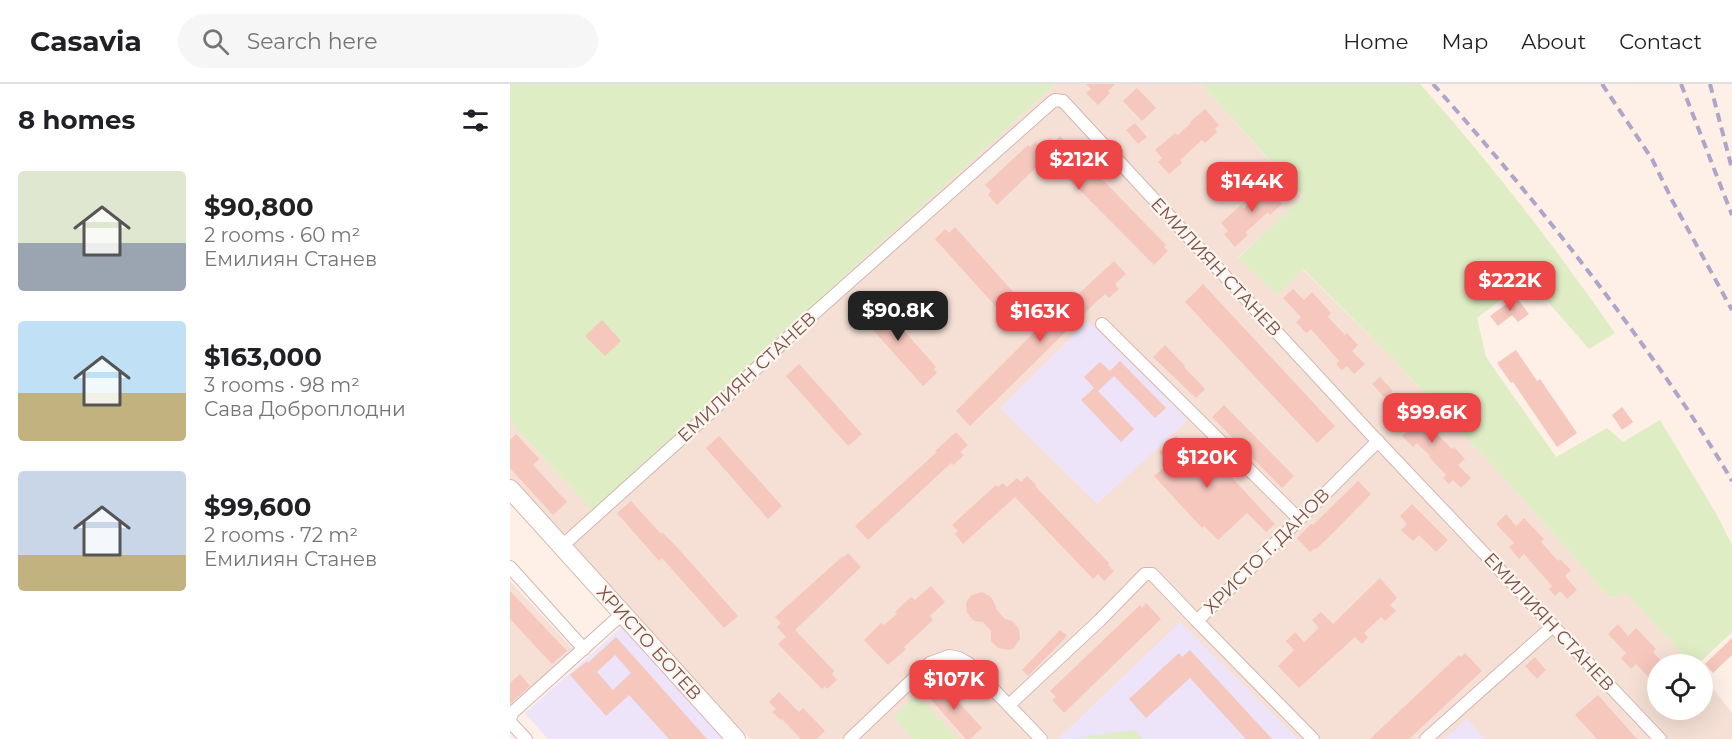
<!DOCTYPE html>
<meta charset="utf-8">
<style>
:root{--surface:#fff;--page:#f6f6f6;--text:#202124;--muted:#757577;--line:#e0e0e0;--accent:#ee4647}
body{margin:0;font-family:Montserrat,sans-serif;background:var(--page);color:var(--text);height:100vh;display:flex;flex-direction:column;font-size:22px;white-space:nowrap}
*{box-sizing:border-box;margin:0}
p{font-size:20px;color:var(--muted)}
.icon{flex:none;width:33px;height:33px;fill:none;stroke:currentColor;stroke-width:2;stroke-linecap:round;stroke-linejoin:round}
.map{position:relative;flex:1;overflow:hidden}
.drawer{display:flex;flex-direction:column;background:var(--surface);width:510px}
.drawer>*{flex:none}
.buttons{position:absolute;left:1137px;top:570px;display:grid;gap:12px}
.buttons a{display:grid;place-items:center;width:66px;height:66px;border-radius:50%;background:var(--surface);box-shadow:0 6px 24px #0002;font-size:30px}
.price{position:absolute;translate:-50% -51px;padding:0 14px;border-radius:12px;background:var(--accent);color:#fff;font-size:20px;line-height:39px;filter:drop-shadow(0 2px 3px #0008)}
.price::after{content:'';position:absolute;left:50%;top:36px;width:18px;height:14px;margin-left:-9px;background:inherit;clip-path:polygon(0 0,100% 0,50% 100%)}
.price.selected{background:#222;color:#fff}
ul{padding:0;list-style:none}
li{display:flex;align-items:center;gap:18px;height:150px;padding:0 18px}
li span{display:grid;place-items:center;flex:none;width:168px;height:120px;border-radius:6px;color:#555}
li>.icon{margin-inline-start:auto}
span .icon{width:72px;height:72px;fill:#fffc;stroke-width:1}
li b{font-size:26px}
h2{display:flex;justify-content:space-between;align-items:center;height:72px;padding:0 18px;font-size:26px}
header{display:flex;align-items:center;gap:36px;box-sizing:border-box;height:84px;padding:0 30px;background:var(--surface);border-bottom:2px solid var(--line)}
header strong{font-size:28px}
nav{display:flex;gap:33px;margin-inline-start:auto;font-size:21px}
.search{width:420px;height:54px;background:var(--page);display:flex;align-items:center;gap:15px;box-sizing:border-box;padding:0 21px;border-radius:33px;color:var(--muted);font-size:22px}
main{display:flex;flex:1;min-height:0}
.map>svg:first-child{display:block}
.residential{fill:#f6e0d5}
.education{fill:#ede4fa}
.green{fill:#deedc4}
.building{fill:#f5c7bd;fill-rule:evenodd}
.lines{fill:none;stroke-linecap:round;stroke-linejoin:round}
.street-casing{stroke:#d3b7af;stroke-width:14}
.secondary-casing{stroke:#d9b7ae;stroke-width:20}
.street{stroke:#fff;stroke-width:12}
.secondary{stroke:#fff;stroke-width:18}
.rail{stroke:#afa4c9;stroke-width:4;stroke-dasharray:9 6;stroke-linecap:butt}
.labels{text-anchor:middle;stroke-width:4.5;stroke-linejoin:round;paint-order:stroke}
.street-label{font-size:18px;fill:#7a5049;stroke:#fff5ef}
</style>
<header>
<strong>Casavia</strong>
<div class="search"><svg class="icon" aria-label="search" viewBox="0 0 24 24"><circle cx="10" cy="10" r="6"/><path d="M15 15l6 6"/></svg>Search here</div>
<nav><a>Home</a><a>Map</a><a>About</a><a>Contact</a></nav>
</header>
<main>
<section class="drawer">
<h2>8 homes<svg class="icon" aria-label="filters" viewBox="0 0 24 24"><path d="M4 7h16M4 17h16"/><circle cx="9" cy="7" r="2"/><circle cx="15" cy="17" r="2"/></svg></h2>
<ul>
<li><span style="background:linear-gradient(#dfe7d0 60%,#9aa5b1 0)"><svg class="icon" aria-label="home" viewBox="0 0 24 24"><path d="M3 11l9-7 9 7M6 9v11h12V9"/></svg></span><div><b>$90,800</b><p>2 rooms · 60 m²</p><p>Емилиян Станев</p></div></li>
<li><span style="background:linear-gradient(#bfe0f5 60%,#c2b280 0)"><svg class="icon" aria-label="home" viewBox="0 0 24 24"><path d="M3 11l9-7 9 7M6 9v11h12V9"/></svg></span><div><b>$163,000</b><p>3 rooms · 98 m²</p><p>Сава Доброплодни</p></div></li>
<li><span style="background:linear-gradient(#c9d6e8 70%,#c2b280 0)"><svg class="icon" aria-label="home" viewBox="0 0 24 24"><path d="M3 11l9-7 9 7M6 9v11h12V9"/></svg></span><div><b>$99,600</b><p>2 rooms · 72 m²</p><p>Емилиян Станев</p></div></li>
</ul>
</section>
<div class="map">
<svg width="1222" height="655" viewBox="0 0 1222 655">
<rect width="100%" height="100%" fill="#fef0e7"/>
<!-- residential -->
<g class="residential">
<path d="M546,0h145l102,114 -65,59 39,37 25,-25 90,89 119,128 99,112 15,-5 67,71h-34v46h44l1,-34 29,37v26h-982l-240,-256v-61l84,90 267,-251z"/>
<path d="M0,497l65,70 -65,61z"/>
</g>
<!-- education -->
<g class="education">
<path d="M578,237l100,99 -91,84 -97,-96z"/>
<path d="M670,538l118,117h-240z"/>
<path d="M115,540l103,115h-180l-23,-26z"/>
<path d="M957,635l18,20h-41z"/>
</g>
<!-- green -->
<g class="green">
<path d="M0,0h546l-195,177 -267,251 -84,-90z"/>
<path d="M691,0h219c70,78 135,163 195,249l-26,16 -61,-70 -51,39 9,39 70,100 51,-29 16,14 37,-22 57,95 15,30v87l-34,32h-6l-67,-71 -15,5 -99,-112 -119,-128 -89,-89 -26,26 -39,-37 65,-61z"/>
<path d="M407,610l41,45h-45l-20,-21z"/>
<path d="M625,646l8,9 -73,-1z"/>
</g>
<!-- building -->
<g class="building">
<path d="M576,0h29l-7,7 2,2 -12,12 -12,-12 5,-4z"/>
<path d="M627,4l19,20 -14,13 -19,-20z"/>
<path d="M695,25l14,16 -4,4 2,3 -12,11 -3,-3 -22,20 2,3 -13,11 -11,-12 4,-4 -7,-8 20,-17 3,2 13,-12 -1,-1z"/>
<path d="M625,39l12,14 -9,7 -12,-14z"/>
<path d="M550,52l106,109 -2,2 4,4 -14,14 -107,-108 -50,48 -9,-10 3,-4 -6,-6 43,-40 2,2 5,-5 5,6 10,-10 4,4z"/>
<path d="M761,97l14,16 -5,4 2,3 -12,11 -2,-3 -23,21 3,2 -13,12 -11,-13 4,-3 -7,-8 20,-18 3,3 13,-13 -1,-1z"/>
<path d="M445,143l60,67 -2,1 4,5 -14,12 -4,-4 -1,1 -63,-70 10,-10 4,4z"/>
<path d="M604,177l12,13 -11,10 4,5 -10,9 -4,-4 -12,11 -123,121 -14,-15 113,-114 3,3z"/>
<path d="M693,200l132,142 -18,17 -132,-141z"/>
<path d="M783,205l11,11 8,-8 19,21 -3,4 17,18 2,-2 11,12 -6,6 13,13 -11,10 -7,-8 -5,4 -6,-6 3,-3 -28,-32 -5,4 -10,-11 5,-5 -18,-19z"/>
<path d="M1006,213l13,17 -11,8 -6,-7 -14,11 -8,-10z"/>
<path d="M367,216l59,67 -2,2 3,4 -14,13 -66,-74 10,-10 3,4z"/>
<path d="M92,236l19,21 -16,15 -20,-20z"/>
<path d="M655,261l20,21 -1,1 21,22 -9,9 -43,-41z"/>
<path d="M1006,266l21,31 3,-2 37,54 -20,14 -44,-65 -2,1 -14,-20z"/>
<path d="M610,277l46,47 -11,10 -41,-42 -16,15 36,38 -13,13 -40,-42 13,-12 -10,-11 16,-15 10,9z"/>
<path d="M289,280l63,70 -14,12 -62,-70z"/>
<path d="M870,293l13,14 -8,7 -13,-14z"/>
<path d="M889,319l11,11 8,-7 20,21 -4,3 18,18 2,-2 11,12 -7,6 13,13 -10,10 -8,-8 -4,4 -6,-6 3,-3 -17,-18 1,-1 -13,-13 -4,4 -11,-11 6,-5 -18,-19z"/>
<path d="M714,321l70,71 -12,12 -70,-71z"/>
<path d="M1112,323l11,15 -11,8 -10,-15z"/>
<path d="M446,348l12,13 -8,7 4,3 -11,10 -2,-2 -83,77 -13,-14 82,-74 -2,-1z"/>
<path d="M6,350l23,25 -6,6 34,37 -14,13 -43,-47v-28z"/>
<path d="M209,352l63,70 -14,13 -62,-71z"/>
<path d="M666,352l13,13 9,-8 77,83 -9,8 -19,-19 -29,27 -14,-14 -2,2 -48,-52 15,-13 -10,-11z"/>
<path d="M517,392l9,9 -1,1 74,77 -1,2 6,6 -10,10 -6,-7 -5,5 -78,-82 -52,47 -8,-10 3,-3 -6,-6 44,-40 2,2 5,-4 4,4 10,-9 4,4z"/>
<path d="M848,397l13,13 -38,39 -17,16 -1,-1 -5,4 -13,-14 14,-14 2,1z"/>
<path d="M121,417l30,33 1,-2 14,14 62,70 -14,12 -62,-70 -3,3 -42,-48z"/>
<path d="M902,420l36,36 -12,12 -17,-17 -6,6 -12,-11 6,-6 -7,-8z"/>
<path d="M996,430l10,12 8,-8 20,21 -3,3 17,19 2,-2 11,11 -6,6 12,14 -10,9 -7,-8 -5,5 -6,-7 3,-3 -28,-32 -5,5 -10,-12 5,-4 -18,-19z"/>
<path d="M338,469l13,14 -66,63 39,41 -2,3 5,6 -10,9 -2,-3 -3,3 -44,-45 8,-7 -9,-10 4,-4 -6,-6 68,-61 1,1z"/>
<path d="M870,494l17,20 -7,7 6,6 -11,10 -4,-4 -17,16 4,4 -6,7 -7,-7 -56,51 -21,-22 16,-16 -8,-9 9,-9 9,10 15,-14 -7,-8 9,-8 12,12z"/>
<path d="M421,502l14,16 -15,14 3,4 -29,27 2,2 -18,16 -24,-25 17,-17 3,2 13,-11 -2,-2 16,-15 4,3z"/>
<path d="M0,507l57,60 -15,13 -42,-45z"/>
<path d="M472,508l9,5 3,5 3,8 8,9 7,2 7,8 1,10 -6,9 -5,2 -11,-2 -7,-7v-10l-8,-9 -9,-1 -7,-8 -1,-10 3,-5 3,-3z"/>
<path d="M636,519l15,16 -97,94 -12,-13 4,-3 -6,-6 90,-86 2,3z"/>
<path d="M1108,540l10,12 8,-8 20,21 -3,3 11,12h-6v23l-22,-23 -5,5 -10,-11 5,-5 -18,-19z"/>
<path d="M550,546l7,6 -39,40 -6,-6z"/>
<path d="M106,553l35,39 56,63h-38l-40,-44 -23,21 -36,-41 17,-14 1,2zM105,571l16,18 -18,17 -16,-18z"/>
<path d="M1222,554v17l-19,18 -8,-9z"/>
<path d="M680,566l82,89h-26l-56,-61 -44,40 -17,-19 50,-46 3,4z"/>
<path d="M955,569l17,18 -73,68h-39l89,-84 2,2z"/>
<path d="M1025,573l11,13 -9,9 -12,-13z"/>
<path d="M10,590l10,12 -20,18v-21z"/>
<path d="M429,597l43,47 -12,11h-4l-40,-45z"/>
<path d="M269,608l20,20 4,-4 22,23 -8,8h-16l-19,-20 -1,1 -9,-8 4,-3 -7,-7z"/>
<path d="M1088,611l39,44h-40l-22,-24z"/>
</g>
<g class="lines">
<defs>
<g id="street">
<path d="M592,240l197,195"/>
<path d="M52,462l149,-134 89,-86 252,-224 3,-2 8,1 306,331 291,307"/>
<path d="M0,483l74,82"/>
<path d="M499,621l91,-85 45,-46h7l45,47"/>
<path d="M0,634l3,-6 109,-98"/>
<path d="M0,635l1,4 15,16"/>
<path d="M340,655l80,-76 19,-7 10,2 9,5 73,76"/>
<path d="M803,655l-116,-118 181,-180"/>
<path d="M916,655l127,-113"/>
</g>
<path id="secondary" d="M0,405l226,250"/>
</defs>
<!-- street casing -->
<use href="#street" class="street-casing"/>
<!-- secondary casing -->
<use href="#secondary" class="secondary-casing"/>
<!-- street -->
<use href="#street" class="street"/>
<!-- secondary -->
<use href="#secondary" class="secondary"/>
<!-- rail -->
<g class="rail">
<path d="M923,0c59,66 115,134 168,204 47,63 92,126 131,193"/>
<path d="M1092,0l50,75 21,43 59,108"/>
<path d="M1171,0l51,131"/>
<path d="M1200,0l22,85"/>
</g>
</g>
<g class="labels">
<!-- street labels -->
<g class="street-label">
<text transform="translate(706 183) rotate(47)" y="6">ЕМИЛИЯН СТАНЕВ</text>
<text transform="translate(237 293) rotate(-43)" y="6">ЕМИЛИЯН СТАНЕВ</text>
<text transform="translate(757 467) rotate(-45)" y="6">ХРИСТО Г. ДАНОВ</text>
<text transform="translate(1039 538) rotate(47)" y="6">ЕМИЛИЯН СТАНЕВ</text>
<text transform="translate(139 559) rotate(48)" y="6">ХРИСТО БОТЕВ</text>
</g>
</g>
</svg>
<div class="buttons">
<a><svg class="icon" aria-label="locate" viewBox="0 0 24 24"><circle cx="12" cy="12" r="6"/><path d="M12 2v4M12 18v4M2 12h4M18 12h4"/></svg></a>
</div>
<b class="price" style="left:569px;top:107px">$212K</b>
<b class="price" style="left:742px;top:129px">$144K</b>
<b class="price" style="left:1000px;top:228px">$222K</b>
<b class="price selected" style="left:388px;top:258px">$90.8K</b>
<b class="price" style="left:530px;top:259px">$163K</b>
<b class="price" style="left:922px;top:360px">$99.6K</b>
<b class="price" style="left:697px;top:405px">$120K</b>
<b class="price" style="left:444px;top:627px">$107K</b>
</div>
</main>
